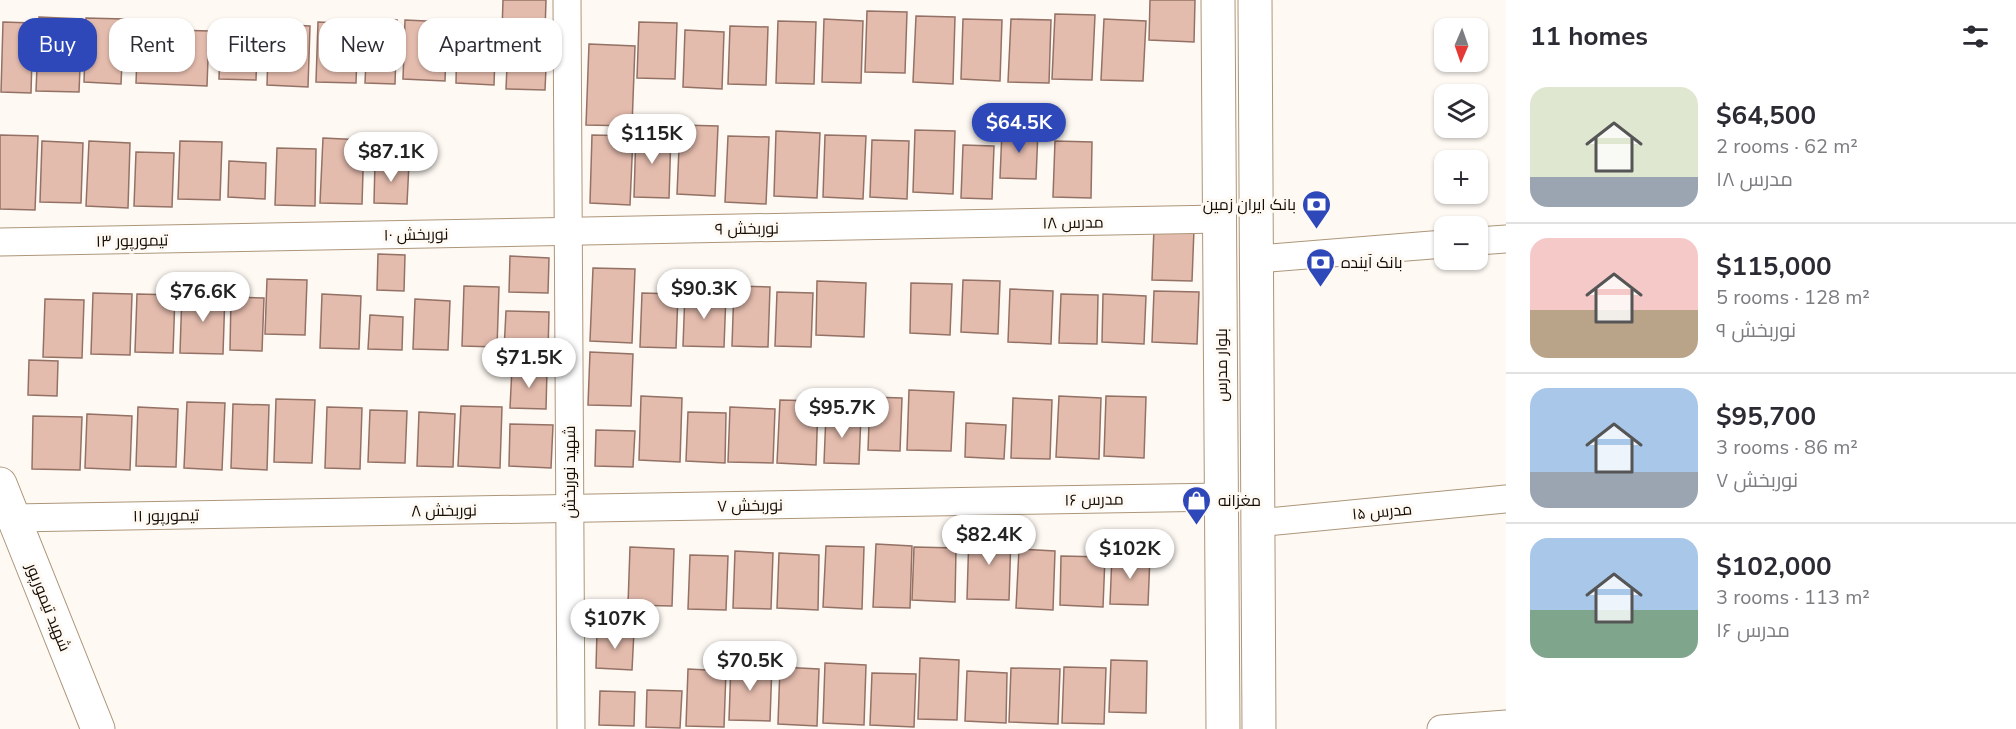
<!DOCTYPE html>
<meta charset="utf-8">
<style>
:root{--surface:#fff;--page:#f7f7f7;--text:#2b2b33;--muted:#7c7c81;--line:#e1e1e2;--accent:#2f48b9}
body{margin:0;font-family:"Nunito Sans",Cairo,sans-serif;background:var(--page);color:var(--text);height:100vh;display:flex;flex-direction:column;font-size:22px;white-space:nowrap}
*{box-sizing:border-box;margin:0}
p{font-size:20px;color:var(--muted)}
.icon{flex:none;width:33px;height:33px;fill:none;stroke:currentColor;stroke-width:2;stroke-linecap:round;stroke-linejoin:round}
.map{position:relative;flex:1;overflow:hidden}
.side{display:flex;flex-direction:column;background:var(--surface);width:510px}
.side>*{flex:none}
.hud{position:absolute;left:18px;top:18px;width:570px;height:54px;display:flex;gap:12px}
.needle{width:39px;rotate:182deg}
.fabs{position:absolute;left:1434px;top:18px;display:grid;gap:12px}
.fabs a{display:grid;place-items:center;width:54px;height:54px;border-radius:12px;background:var(--surface);box-shadow:0 2px 4px #0004;font-size:30px}
.price{position:absolute;translate:-50% -51px;padding:0 14px;border-radius:21px;background:#fff;color:#222;font-size:20px;line-height:39px;filter:drop-shadow(0 2px 3px #0008)}
.price::after{content:'';position:absolute;left:50%;top:36px;width:18px;height:14px;margin-left:-9px;background:inherit;clip-path:polygon(0 0,100% 0,50% 100%)}
.price.selected{background:var(--accent);color:#fff}
ul{padding:0;list-style:none}
li{display:flex;align-items:center;gap:18px;height:150px;padding:0 24px}
li+li{border-top:2px solid var(--line)}
li span{display:grid;place-items:center;flex:none;width:168px;height:120px;border-radius:18px;color:#555}
li>.icon{margin-inline-start:auto}
span .icon{width:72px;height:72px;fill:#fffc;stroke-width:1}
li b{font-size:26px}
h2{display:flex;justify-content:space-between;align-items:center;height:72px;padding:0 24px;font-size:26px}
.tag{padding:0 21px;border-radius:18px;background:var(--surface);box-shadow:0 2px 4px #0004;font-size:21px;line-height:54px}
.tag.selected{background:var(--accent);color:#fff}
main{display:flex;flex:1;min-height:0}
.map>svg:first-child{display:block}
.building{fill:#e4bcae;stroke:#947165;stroke-width:1.5}
.lines{fill:none;stroke-linecap:round;stroke-linejoin:round}
.minor-casing{stroke:#ad967a;stroke-width:29}
.tertiary-casing{stroke:#ad967a;stroke-width:35}
.secondary-casing{stroke:#ad967a;stroke-width:35}
.minor{stroke:#fff;stroke-width:27}
.tertiary{stroke:#fff;stroke-width:33}
.secondary{stroke:#fff;stroke-width:33}
.labels{text-anchor:middle;stroke-width:6;stroke-linejoin:round;paint-order:stroke}
.poi-label{font-size:16px;fill:#150c04;stroke:#fef9f3;text-anchor:start}
.street-label{font-size:16px;fill:#150c04;stroke:#fef9f3}
</style>
<main>
<div class="map">
<svg width="1506" height="729" viewBox="0 0 1506 729">
<rect width="100%" height="100%" fill="#fef9f3"/>
<!-- building -->
<g class="building">
<path d="M503,0h43l-1,32 -43,-1z"/>
<path d="M1150,0h45l-1,42 -45,-2z"/>
<path d="M867,11l40,1 -2,61 -40,-1z"/>
<path d="M1055,14l40,1 -3,65 -40,-1z"/>
<path d="M916,16l39,1 -2,67 -40,-2z"/>
<path d="M39,17l43,2 -3,73 -43,-1z"/>
<path d="M86,18l38,1 -3,65 -37,-2z"/>
<path d="M368,19l29,1 -2,64 -30,-1z"/>
<path d="M824,19l39,2 -2,62 -39,-1z"/>
<path d="M963,19l39,1 -2,61 -39,-2z"/>
<path d="M1011,19l40,1 -2,63 -41,-1z"/>
<path d="M1104,19l42,2 -3,60 -42,-1z"/>
<path d="M405,20l42,2 -2,59 -42,-2z"/>
<path d="M221,21l37,1 -2,58 -37,-1z"/>
<path d="M778,21l38,1 -2,62 -38,-1z"/>
<path d="M3,22l30,1 -2,70 -30,-1z"/>
<path d="M318,22l40,2 -2,59 -40,-1z"/>
<path d="M639,22l38,1 -2,56 -38,-1z"/>
<path d="M269,24l41,2 -2,61 -41,-2z"/>
<path d="M730,26l38,1 -2,58 -38,-1z"/>
<path d="M457,27l39,1 -2,57 -38,-2z"/>
<path d="M138,29l71,2 -2,55 -71,-3z"/>
<path d="M685,30l39,2 -2,57 -39,-2z"/>
<path d="M508,44l39,1 -2,45 -39,-1z"/>
<path d="M589,44l46,2 -3,80 -46,-1z"/>
<path d="M680,125l38,1 -3,70 -38,-2z"/>
<path d="M915,130l40,1 -2,63 -40,-2z"/>
<path d="M1002,130l36,1 -2,48 -36,-1z"/>
<path d="M636,131l35,2 -2,65 -35,-1z"/>
<path d="M776,131l44,2 -3,65 -43,-2z"/>
<path d="M0,135l38,1 -3,74 -35,-1z"/>
<path d="M592,135l41,1 -3,69 -40,-2z"/>
<path d="M825,135l41,1 -3,63 -40,-2z"/>
<path d="M728,136l41,1 -3,67 -41,-2z"/>
<path d="M323,138l41,2 -2,64 -42,-1z"/>
<path d="M872,140l37,1 -2,58 -37,-2z"/>
<path d="M42,141l41,2 -2,60 -41,-1z"/>
<path d="M89,141l41,2 -2,65 -42,-2z"/>
<path d="M180,141l42,1 -2,58 -42,-1z"/>
<path d="M1055,141l37,1 -1,56 -38,-1z"/>
<path d="M963,145l31,1 -2,53 -31,-1z"/>
<path d="M277,148l39,1 -1,57 -40,-1z"/>
<path d="M136,152l38,1 -2,54 -38,-1z"/>
<path d="M229,161l37,2 -1,36 -37,-2z"/>
<path d="M375,162l34,1 -2,41 -33,-1z"/>
<path d="M1154,228l40,1 -2,52 -40,-1z"/>
<path d="M378,254l27,1 -1,36 -27,-1z"/>
<path d="M510,256l39,2 -1,35 -39,-1z"/>
<path d="M593,268l42,1 -3,74 -42,-2z"/>
<path d="M267,279l40,1 -2,55 -40,-1z"/>
<path d="M963,280l37,1 -2,53 -37,-2z"/>
<path d="M817,281l49,2 -2,54 -48,-2z"/>
<path d="M911,283l41,1 -2,51 -40,-2z"/>
<path d="M464,286l35,1 -2,60 -35,-1z"/>
<path d="M734,286l36,1 -2,60 -36,-1z"/>
<path d="M1010,289l43,2 -2,53 -43,-2z"/>
<path d="M1154,291l45,1 -2,52 -45,-2z"/>
<path d="M182,292l43,1 -2,61 -43,-1z"/>
<path d="M685,292l41,2 -2,53 -41,-1z"/>
<path d="M777,292l36,1 -2,54 -36,-1z"/>
<path d="M93,293l39,1 -2,61 -39,-1z"/>
<path d="M642,293l36,1 -2,54 -36,-1z"/>
<path d="M137,294l38,1 -2,58 -38,-1z"/>
<path d="M322,294l39,2 -2,53 -39,-1z"/>
<path d="M1061,294l37,1 -1,49 -38,-1z"/>
<path d="M1103,294l43,2 -2,48 -42,-2z"/>
<path d="M231,297l33,1 -2,53 -32,-1z"/>
<path d="M45,299l39,1 -2,58 -39,-1z"/>
<path d="M415,299l35,2 -2,49 -35,-1z"/>
<path d="M506,311l43,1 -1,40 -44,-2z"/>
<path d="M370,315l33,2 -1,33 -34,-1z"/>
<path d="M590,352l43,2 -2,52 -43,-1z"/>
<path d="M29,360l29,1 -1,35 -29,-1z"/>
<path d="M512,368l35,2 -1,39 -36,-1z"/>
<path d="M909,390l45,2 -3,59 -44,-1z"/>
<path d="M641,396l41,2 -2,64 -41,-2z"/>
<path d="M1059,396l42,2 -2,61 -43,-2z"/>
<path d="M1106,396l40,1 -2,61 -40,-2z"/>
<path d="M870,397l32,1 -2,53 -32,-1z"/>
<path d="M1013,398l39,2 -2,59 -39,-1z"/>
<path d="M276,399l39,1 -3,63 -38,-1z"/>
<path d="M780,400l38,1 -2,64 -39,-2z"/>
<path d="M187,402l38,1 -3,67 -38,-2z"/>
<path d="M233,404l36,1 -2,65 -36,-2z"/>
<path d="M461,406l41,1 -2,61 -42,-2z"/>
<path d="M138,407l40,2 -2,58 -40,-1z"/>
<path d="M327,407l35,1 -2,61 -35,-1z"/>
<path d="M730,407l45,2 -2,54 -45,-1z"/>
<path d="M370,410l37,1 -2,52 -37,-1z"/>
<path d="M419,412l36,2 -2,53 -36,-1z"/>
<path d="M688,412l38,1 -1,50 -39,-2z"/>
<path d="M87,414l45,2 -2,54 -45,-2z"/>
<path d="M826,414l35,1 -2,49 -35,-1z"/>
<path d="M33,416l49,1 -2,53 -48,-1z"/>
<path d="M966,423l40,2 -2,34 -39,-2z"/>
<path d="M510,424l43,1 -2,43 -42,-2z"/>
<path d="M596,430l39,1 -2,36 -38,-1z"/>
<path d="M969,533l42,1 -2,66 -42,-1z"/>
<path d="M876,544l36,2 -2,62 -37,-1z"/>
<path d="M826,546l38,1 -2,62 -39,-2z"/>
<path d="M630,547l44,2 -2,57 -44,-1z"/>
<path d="M914,547l42,1 -1,54 -43,-2z"/>
<path d="M1019,549l36,2 -2,59 -37,-2z"/>
<path d="M735,551l38,2 -2,56 -38,-1z"/>
<path d="M779,553l40,2 -1,55 -41,-2z"/>
<path d="M690,555l38,1 -2,54 -38,-1z"/>
<path d="M1112,555l38,1 -2,49 -38,-1z"/>
<path d="M1061,556l44,1 -2,50 -43,-2z"/>
<path d="M597,630l37,1 -2,39 -36,-2z"/>
<path d="M920,658l39,2 -2,60 -39,-1z"/>
<path d="M1111,660l36,1 -1,52 -37,-1z"/>
<path d="M731,663l41,1 -2,57 -41,-1z"/>
<path d="M825,663l41,2 -2,60 -41,-2z"/>
<path d="M780,667l39,2 -2,57 -39,-2z"/>
<path d="M1064,667l42,1 -2,56 -42,-1z"/>
<path d="M1011,668l49,1 -2,55 -49,-2z"/>
<path d="M688,669l38,2 -2,56 -38,-1z"/>
<path d="M967,671l40,2 -1,50 -41,-2z"/>
<path d="M872,673l44,1 -2,53 -44,-2z"/>
<path d="M647,690l35,1 -2,37 -34,-1z"/>
<path d="M600,691l35,1 -1,34 -35,-1z"/>
</g>
<g class="lines">
<defs>
<g id="minor">
<path d="M567,0l4,729"/>
<path d="M1478,241l28,-2"/>
<path d="M0,242l1220,-23"/>
<path d="M1257,259l187,-15"/>
<path d="M13,518l1208,-21"/>
<path d="M1257,523l249,-24"/>
<path d="M1441,729l65,-5"/>
</g>
<path id="tertiary" d="M0,484l98,245"/>
<g id="secondary">
<path d="M1218,0l5,729"/>
<path d="M1255,0l4,729"/>
</g>
</defs>
<!-- minor casing -->
<use href="#minor" class="minor-casing"/>
<!-- tertiary casing -->
<use href="#tertiary" class="tertiary-casing"/>
<!-- secondary casing -->
<use href="#secondary" class="secondary-casing"/>
<!-- minor -->
<use href="#minor" class="minor"/>
<!-- tertiary -->
<use href="#tertiary" class="tertiary"/>
<!-- secondary -->
<use href="#secondary" class="secondary"/>
</g>
<!-- icons -->
<defs>
<symbol id="bank-pin" viewBox="-11 -11 22 30"><path d="M0 17L-7.5 6A9.5 9.5 0 1 1 7.5 6Z" fill="#2f48b9" stroke="#fef9f3"/><path d="M-6-4H6V4H-6ZM0-2.3a2.3 2.3 0 1 0 0 4.6a2.3 2.3 0 1 0 0-4.6Z" fill="#fff"/></symbol>
<symbol id="shop-pin" viewBox="-11 -11 22 30"><path d="M0 17L-7.5 6A9.5 9.5 0 1 1 7.5 6Z" fill="#2f48b9" stroke="#fef9f3"/><path d="M-5-2.5h2.3a2.7 3.5 0 0 1 5.4 0H5L5.5 6h-11ZM-1.5-2.5h3a1.5 2.3 0 0 0-3 0Z" fill="#fff"/></symbol>
</defs>
<g fill-rule="evenodd">
<use href="#bank-pin" x="1300" y="188" width="33" height="45"/>
<use href="#bank-pin" x="1304" y="246" width="33" height="45"/>
<use href="#shop-pin" x="1180" y="484" width="33" height="45"/>
</g>
<g class="labels">
<!-- poi labels -->
<g class="poi-label">
<text x="1296" y="210" text-anchor="end">بانک ایران زمین</text>
<text x="1341" y="268">بانک آینده</text>
<text x="1218" y="506">مغزانه</text>
</g>
<!-- street labels -->
<g class="street-label">
<text transform="translate(1073 222) rotate(-1)" y="6">مدرس ۱۸</text>
<text transform="translate(747 228) rotate(-1)" y="6">نوربخش ۹</text>
<text transform="translate(416 234) rotate(-1)" y="6">نوربخش ۱۰</text>
<text transform="translate(132 240) rotate(-1)" y="6">تیمورپور ۱۳</text>
<text transform="translate(1221 365) rotate(-90)" y="6">بلوار مدرس</text>
<text transform="translate(569 472) rotate(-90)" y="6">شهید نوربخش</text>
<text transform="translate(1094 499) rotate(-1)" y="6">مدرس ۱۶</text>
<text transform="translate(750 505) rotate(-1)" y="6">نوربخش ۷</text>
<text transform="translate(444 510) rotate(-1)" y="6">نوربخش ۸</text>
<text transform="translate(1382 511) rotate(-5)" y="6">مدرس ۱۵</text>
<text transform="translate(166 515) rotate(-1)" y="6">تیمورپور ۱۱</text>
<text transform="translate(49 607) rotate(68)" y="6">شهید تیمورپور</text>
</g>
</g>
</svg>
<div class="fabs">
<a><svg class="needle" viewBox="-14 -14 28 28"><path d="M0-13l5 13h-10z" fill="#e53935"/><path d="M0 13l5-13h-10z" fill="#7c7c81"/></svg></a>
<a><svg class="icon" aria-label="layers" viewBox="0 0 24 24"><path d="M12 4l9 5-9 5-9-5zM3 14l9 5 9-5"/></svg></a>
<a>+</a>
<a>−</a>
</div>
<b class="price selected" style="left:1019px;top:154px">$64.5K</b>
<b class="price" style="left:652px;top:165px">$115K</b>
<b class="price" style="left:391px;top:183px">$87.1K</b>
<b class="price" style="left:704px;top:320px">$90.3K</b>
<b class="price" style="left:203px;top:323px">$76.6K</b>
<b class="price" style="left:529px;top:389px">$71.5K</b>
<b class="price" style="left:842px;top:439px">$95.7K</b>
<b class="price" style="left:989px;top:566px">$82.4K</b>
<b class="price" style="left:1130px;top:580px">$102K</b>
<b class="price" style="left:615px;top:650px">$107K</b>
<b class="price" style="left:750px;top:692px">$70.5K</b>
<div class="hud">
<a class="tag selected">Buy</a>
<a class="tag">Rent</a>
<a class="tag">Filters</a>
<a class="tag">New</a>
<a class="tag">Apartment</a>
</div>
</div>
<section class="side">
<h2>11 homes<svg class="icon" aria-label="filters" viewBox="0 0 24 24"><path d="M4 7h16M4 17h16"/><circle cx="9" cy="7" r="2"/><circle cx="15" cy="17" r="2"/></svg></h2>
<ul>
<li><span style="background:linear-gradient(#dfe7d0 75%,#9aa5b1 0)"><svg class="icon" aria-label="home" viewBox="0 0 24 24"><path d="M3 11l9-7 9 7M6 9v11h12V9"/></svg></span><div><b>$64,500</b><p>2 rooms · 62 m²</p><p>مدرس ۱۸</p></div></li>
<li><span style="background:linear-gradient(#f6c9c9 60%,#b9a48a 0)"><svg class="icon" aria-label="home" viewBox="0 0 24 24"><path d="M3 11l9-7 9 7M6 9v11h12V9"/></svg></span><div><b>$115,000</b><p>5 rooms · 128 m²</p><p>نوربخش ۹</p></div></li>
<li><span style="background:linear-gradient(#a9c7e8 70%,#9aa5b1 0)"><svg class="icon" aria-label="home" viewBox="0 0 24 24"><path d="M3 11l9-7 9 7M6 9v11h12V9"/></svg></span><div><b>$95,700</b><p>3 rooms · 86 m²</p><p>نوربخش ۷</p></div></li>
<li><span style="background:linear-gradient(#a9c7e8 60%,#7fa58c 0)"><svg class="icon" aria-label="home" viewBox="0 0 24 24"><path d="M3 11l9-7 9 7M6 9v11h12V9"/></svg></span><div><b>$102,000</b><p>3 rooms · 113 m²</p><p>مدرس ۱۶</p></div></li>
</ul>
</section>
</main>
